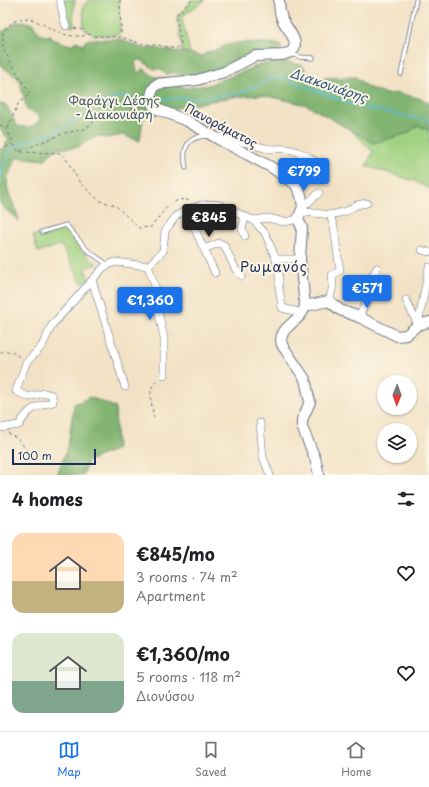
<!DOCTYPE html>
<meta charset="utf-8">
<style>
:root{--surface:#fff;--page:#f2f2f2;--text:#202124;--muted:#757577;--line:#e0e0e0;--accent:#1a73e8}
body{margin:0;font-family:"Playpen Sans",sans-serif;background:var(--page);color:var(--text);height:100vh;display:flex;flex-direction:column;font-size:15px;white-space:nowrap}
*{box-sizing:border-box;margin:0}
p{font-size:13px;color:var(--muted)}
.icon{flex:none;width:22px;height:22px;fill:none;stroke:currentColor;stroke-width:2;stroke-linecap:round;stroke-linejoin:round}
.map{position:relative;height:475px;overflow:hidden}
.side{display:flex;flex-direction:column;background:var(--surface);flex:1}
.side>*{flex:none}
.needle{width:26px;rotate:181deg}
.controls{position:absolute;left:377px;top:375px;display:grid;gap:8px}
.controls a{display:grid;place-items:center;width:40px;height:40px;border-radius:50%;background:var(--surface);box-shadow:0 1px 3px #0004;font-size:20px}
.scale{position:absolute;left:12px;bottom:10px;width:84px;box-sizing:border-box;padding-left:4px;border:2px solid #1b2f5e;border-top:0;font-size:11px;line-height:14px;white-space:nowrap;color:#1b2f5e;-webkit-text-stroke:3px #fcf5e5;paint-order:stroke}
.price{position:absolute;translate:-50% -34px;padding:0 9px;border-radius:4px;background:var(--accent);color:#fff;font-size:13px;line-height:26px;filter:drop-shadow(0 1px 2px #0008)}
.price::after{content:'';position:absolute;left:50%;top:24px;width:12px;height:9px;margin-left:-6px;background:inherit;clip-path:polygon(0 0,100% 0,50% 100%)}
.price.on{background:#222;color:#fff}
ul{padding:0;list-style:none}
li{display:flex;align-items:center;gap:12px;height:100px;padding:0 12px}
li span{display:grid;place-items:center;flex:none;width:112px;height:80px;border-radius:12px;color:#555}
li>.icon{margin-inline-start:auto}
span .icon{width:48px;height:48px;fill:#fffc;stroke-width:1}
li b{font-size:17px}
h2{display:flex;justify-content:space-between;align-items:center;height:48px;padding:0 12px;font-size:17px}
.tabs{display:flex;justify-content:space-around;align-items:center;height:56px;border-top:1px solid var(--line);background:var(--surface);font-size:11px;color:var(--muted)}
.tabs a{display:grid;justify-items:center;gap:2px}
.tabs .on{color:var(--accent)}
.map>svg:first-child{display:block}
.green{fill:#a0d281;stroke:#5e8070}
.forest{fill:#80b46f;stroke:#4e7266}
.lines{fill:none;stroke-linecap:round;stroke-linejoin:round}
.stream{stroke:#57bbd5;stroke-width:1.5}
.lane-casing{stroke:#666e82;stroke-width:5}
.street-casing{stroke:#666e82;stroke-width:8}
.secondary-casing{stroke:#666e82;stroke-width:12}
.path{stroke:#666e82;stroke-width:1;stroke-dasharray:3 3;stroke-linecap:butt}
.lane{stroke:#fff;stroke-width:3.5}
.street{stroke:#fff;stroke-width:7}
.secondary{stroke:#fff;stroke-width:10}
.labels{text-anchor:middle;stroke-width:4;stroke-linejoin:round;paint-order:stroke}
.park-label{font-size:12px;fill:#3c5867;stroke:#fcf5e5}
.street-label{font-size:12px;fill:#1b2f5e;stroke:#fcf5e5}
.water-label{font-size:13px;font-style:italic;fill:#2d5982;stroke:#fcf5e5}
.quarter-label{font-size:14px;letter-spacing:1px;fill:#1b2f5e;stroke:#fcf5e5}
</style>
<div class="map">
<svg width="429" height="475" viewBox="0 0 429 475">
<rect width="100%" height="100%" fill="#fcf5e5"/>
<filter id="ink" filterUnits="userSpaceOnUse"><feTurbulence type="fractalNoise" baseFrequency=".025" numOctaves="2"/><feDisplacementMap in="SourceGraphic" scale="8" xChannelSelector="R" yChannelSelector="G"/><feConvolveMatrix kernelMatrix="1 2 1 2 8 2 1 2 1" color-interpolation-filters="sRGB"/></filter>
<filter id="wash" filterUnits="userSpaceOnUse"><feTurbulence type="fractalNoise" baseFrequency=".012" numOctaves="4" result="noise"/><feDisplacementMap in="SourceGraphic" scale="16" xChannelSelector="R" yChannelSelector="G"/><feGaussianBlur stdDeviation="0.9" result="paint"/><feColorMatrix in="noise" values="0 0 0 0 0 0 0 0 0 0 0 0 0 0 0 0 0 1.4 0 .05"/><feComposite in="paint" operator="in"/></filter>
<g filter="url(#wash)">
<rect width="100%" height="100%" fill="#f2e2c5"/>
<!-- green -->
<g class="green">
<path d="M62,0h13l-2,14 1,13 -5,-2z"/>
<path d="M88,0h31l1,32 -2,3h-24l-10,-7 -1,-21z"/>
<path d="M191,0h14l-21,15 -2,4 8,34h-7l-6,-35 1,-3 10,-9z"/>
<path d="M418,125l11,6v58l-14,-8 -49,-15 7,-14 -23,-23 23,14 35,-10z"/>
<path d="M66,228l10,10 1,8 20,18 -12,4 4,11 -7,4 -21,-38 -23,7 -5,-16z"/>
</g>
<!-- forest -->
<g class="forest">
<path d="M23,21l10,3 7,10 5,2 6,-1 1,4 19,6 5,-4 9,4v-4l4,-2h30l26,10 8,-1 25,4 12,1 9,3h3l8,-5 8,-1c9,-11 46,-7 60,-6l4,3 -2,3 -59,21 -38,7c-3,-5 -11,-7 -16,-3l-7,-6h-6l-13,-9h-3l-3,3 3,11 5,-6 10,8 18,3 14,9 23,-3 54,-21 26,-2 14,3 10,13 44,-1 11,10 19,7 12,-1 24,6 7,4v28l-11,-6 -10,8 -35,10 -66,-38 -45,-10 -29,2 -53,10 -37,11 -3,23 -17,-6 -16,3 -10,-2 -19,11 -22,2 -12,11 -27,-3 -10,21 1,14 8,17 3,12 -19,-17v-51l9,-14 -9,-10v-26l7,3 10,20c12,2 15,3 23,-7l-5,-6 -8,-3 -8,-31 -19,-14v-32l14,-8 2,-3z"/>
<path d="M90,397l25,10 2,42 -29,12 -5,14h-26l11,-29 6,-42z"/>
</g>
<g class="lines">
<!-- stream -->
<g class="stream">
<path d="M154,99l46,-1 40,-5 38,-17 78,30 73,15"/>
<path d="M0,182l4,-18 10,-18 38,-13 21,-11 22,-18 26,-7 26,1"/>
</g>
</g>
</g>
<g filter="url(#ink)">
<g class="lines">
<defs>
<g id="lane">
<path d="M292,54l8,3 13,1"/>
<path d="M401,74l15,-74"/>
<path d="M186,168c-4,-19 0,-32 22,-32"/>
<path d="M42,232l24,-7 21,25 21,15"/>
</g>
<g id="street">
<path d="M60,0l4,20 2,6"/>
<path d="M219,137c16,2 31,7 46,11 8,2 15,0 22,1 10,1 18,6 26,11"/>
<path d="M303,207l16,-14"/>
<path d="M186,210l29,63"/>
<path d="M300,214l6,-2 24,3 4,12 6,44 -8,4 1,11 -4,15"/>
<path d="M330,215l17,-4 9,-6 11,-2"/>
<path d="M245,217l-3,12 3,7"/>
<path d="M253,220l15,-2 16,4 14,-3"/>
<path d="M204,249l15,-6 5,2 12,25 6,6"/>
<path d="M422,250l7,2"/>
<path d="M276,259h24"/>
<path d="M148,266l15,-15 2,-20 11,-15 10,-6 15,-5 16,-1 36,16 12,13 11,26 3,15v13l3,21 21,5"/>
<path d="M148,266l10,28 -1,12 7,32v37"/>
<path d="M92,280l33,107"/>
<path d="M406,300l12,25"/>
<path d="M359,317l13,-27v-14l5,-8"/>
<path d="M418,325l11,-58"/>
<path d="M260,423l3,34 7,18"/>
<path d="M0,428l19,-3c9,-16 17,-19 34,-23l-1,-7 -7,-2 -17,4 -12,-6 10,-28 16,-17 10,-21 52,-58 11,-5 33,4"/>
</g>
<g id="secondary">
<path d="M279,0c0,6 1,13 3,19 4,9 20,24 9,33l-9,3 -27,1 -31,16 -27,8 -40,4c-7,7 -8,17 -2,24l32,13 33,19 51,27 25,18 5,10 2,12 -5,12 4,9 -2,31 5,47c-3,16 -29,21 -23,39l23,34 5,23 -8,18v7l13,31 4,17"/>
<path d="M305,306l24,-5 11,9 19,7 38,19 9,-1 12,-10 11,-3"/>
</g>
</defs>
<!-- lane casing -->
<use href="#lane" class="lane-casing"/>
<!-- street casing -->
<use href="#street" class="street-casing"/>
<!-- secondary casing -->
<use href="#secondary" class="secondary-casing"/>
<!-- path -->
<g class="path">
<path d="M120,0l1,36"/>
<path d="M88,34l6,2 27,1 21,7 16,1 13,3h5l3,-2 2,-3 -5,-28 16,-15"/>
<path d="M0,125c9,2 12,19 19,27l43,1 3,4 15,26 20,18 15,4 24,23 12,-1c11,-13 21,-33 40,-26"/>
<path d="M8,128l10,-24 12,-10 -27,-45v-17c24,-32 43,3 72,4 5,0 8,1 12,-2l-3,-4 -11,-2"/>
<path d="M0,150l12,-6"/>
<path d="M20,151l45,-18 20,-4 12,-10 21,-3 17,-9 10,-1"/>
<path d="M0,352l11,-1 10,7"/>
<path d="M154,418c-2,-13 -8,-30 4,-39"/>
<path d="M8,433l11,7 10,13"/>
</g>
<!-- lane -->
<use href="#lane" class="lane"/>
<!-- street -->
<use href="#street" class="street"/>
<!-- secondary -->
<use href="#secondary" class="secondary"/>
</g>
</g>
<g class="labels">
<!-- park labels -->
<g class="park-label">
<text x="114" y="105">Φαράγγι Δέσης<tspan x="114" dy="14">- Διακονιάρη</tspan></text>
</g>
<!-- street labels -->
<g class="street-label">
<text transform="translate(221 126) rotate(28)" y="4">Πανοράματος</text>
</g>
<!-- water labels -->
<g class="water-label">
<text transform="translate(329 85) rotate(19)" y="5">Διακονιάρης</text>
</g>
<!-- quarter labels -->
<g class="quarter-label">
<text x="274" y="272">Ρωμανός</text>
</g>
</g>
</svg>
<div class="controls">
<a><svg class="needle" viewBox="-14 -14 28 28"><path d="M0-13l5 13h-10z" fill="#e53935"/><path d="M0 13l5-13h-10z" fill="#757577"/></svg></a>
<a><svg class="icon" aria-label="layers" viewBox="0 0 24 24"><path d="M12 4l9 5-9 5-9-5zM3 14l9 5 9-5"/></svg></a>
</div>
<div class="scale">100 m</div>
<b class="price" style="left:304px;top:192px">€799</b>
<b class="price on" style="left:209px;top:238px">€845</b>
<b class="price" style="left:367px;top:309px">€571</b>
<b class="price" style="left:150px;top:321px">€1,360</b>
</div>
<section class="side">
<h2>4 homes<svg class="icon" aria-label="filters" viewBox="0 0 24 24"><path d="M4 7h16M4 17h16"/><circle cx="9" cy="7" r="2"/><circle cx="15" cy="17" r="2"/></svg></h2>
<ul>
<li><span style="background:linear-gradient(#ffd9b3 60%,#c2b280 0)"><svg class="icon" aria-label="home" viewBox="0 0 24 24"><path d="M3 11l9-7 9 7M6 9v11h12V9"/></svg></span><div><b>€845/mo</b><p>3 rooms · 74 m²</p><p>Apartment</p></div><svg class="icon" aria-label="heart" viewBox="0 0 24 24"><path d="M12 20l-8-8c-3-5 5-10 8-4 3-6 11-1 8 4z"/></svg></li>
<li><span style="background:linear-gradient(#dfe7d0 60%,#7fa58c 0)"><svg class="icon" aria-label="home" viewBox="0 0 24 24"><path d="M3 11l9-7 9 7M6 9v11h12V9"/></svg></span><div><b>€1,360/mo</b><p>5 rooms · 118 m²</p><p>Διονύσου</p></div><svg class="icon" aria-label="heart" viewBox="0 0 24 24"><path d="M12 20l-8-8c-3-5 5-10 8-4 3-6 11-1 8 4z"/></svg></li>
</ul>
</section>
<nav class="tabs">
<a class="on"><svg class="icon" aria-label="map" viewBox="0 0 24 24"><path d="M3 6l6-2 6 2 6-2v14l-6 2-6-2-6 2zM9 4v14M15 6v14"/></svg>Map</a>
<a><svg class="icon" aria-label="saved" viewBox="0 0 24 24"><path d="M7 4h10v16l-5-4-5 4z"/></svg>Saved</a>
<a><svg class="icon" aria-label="home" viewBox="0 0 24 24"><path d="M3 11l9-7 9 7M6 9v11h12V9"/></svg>Home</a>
</nav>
